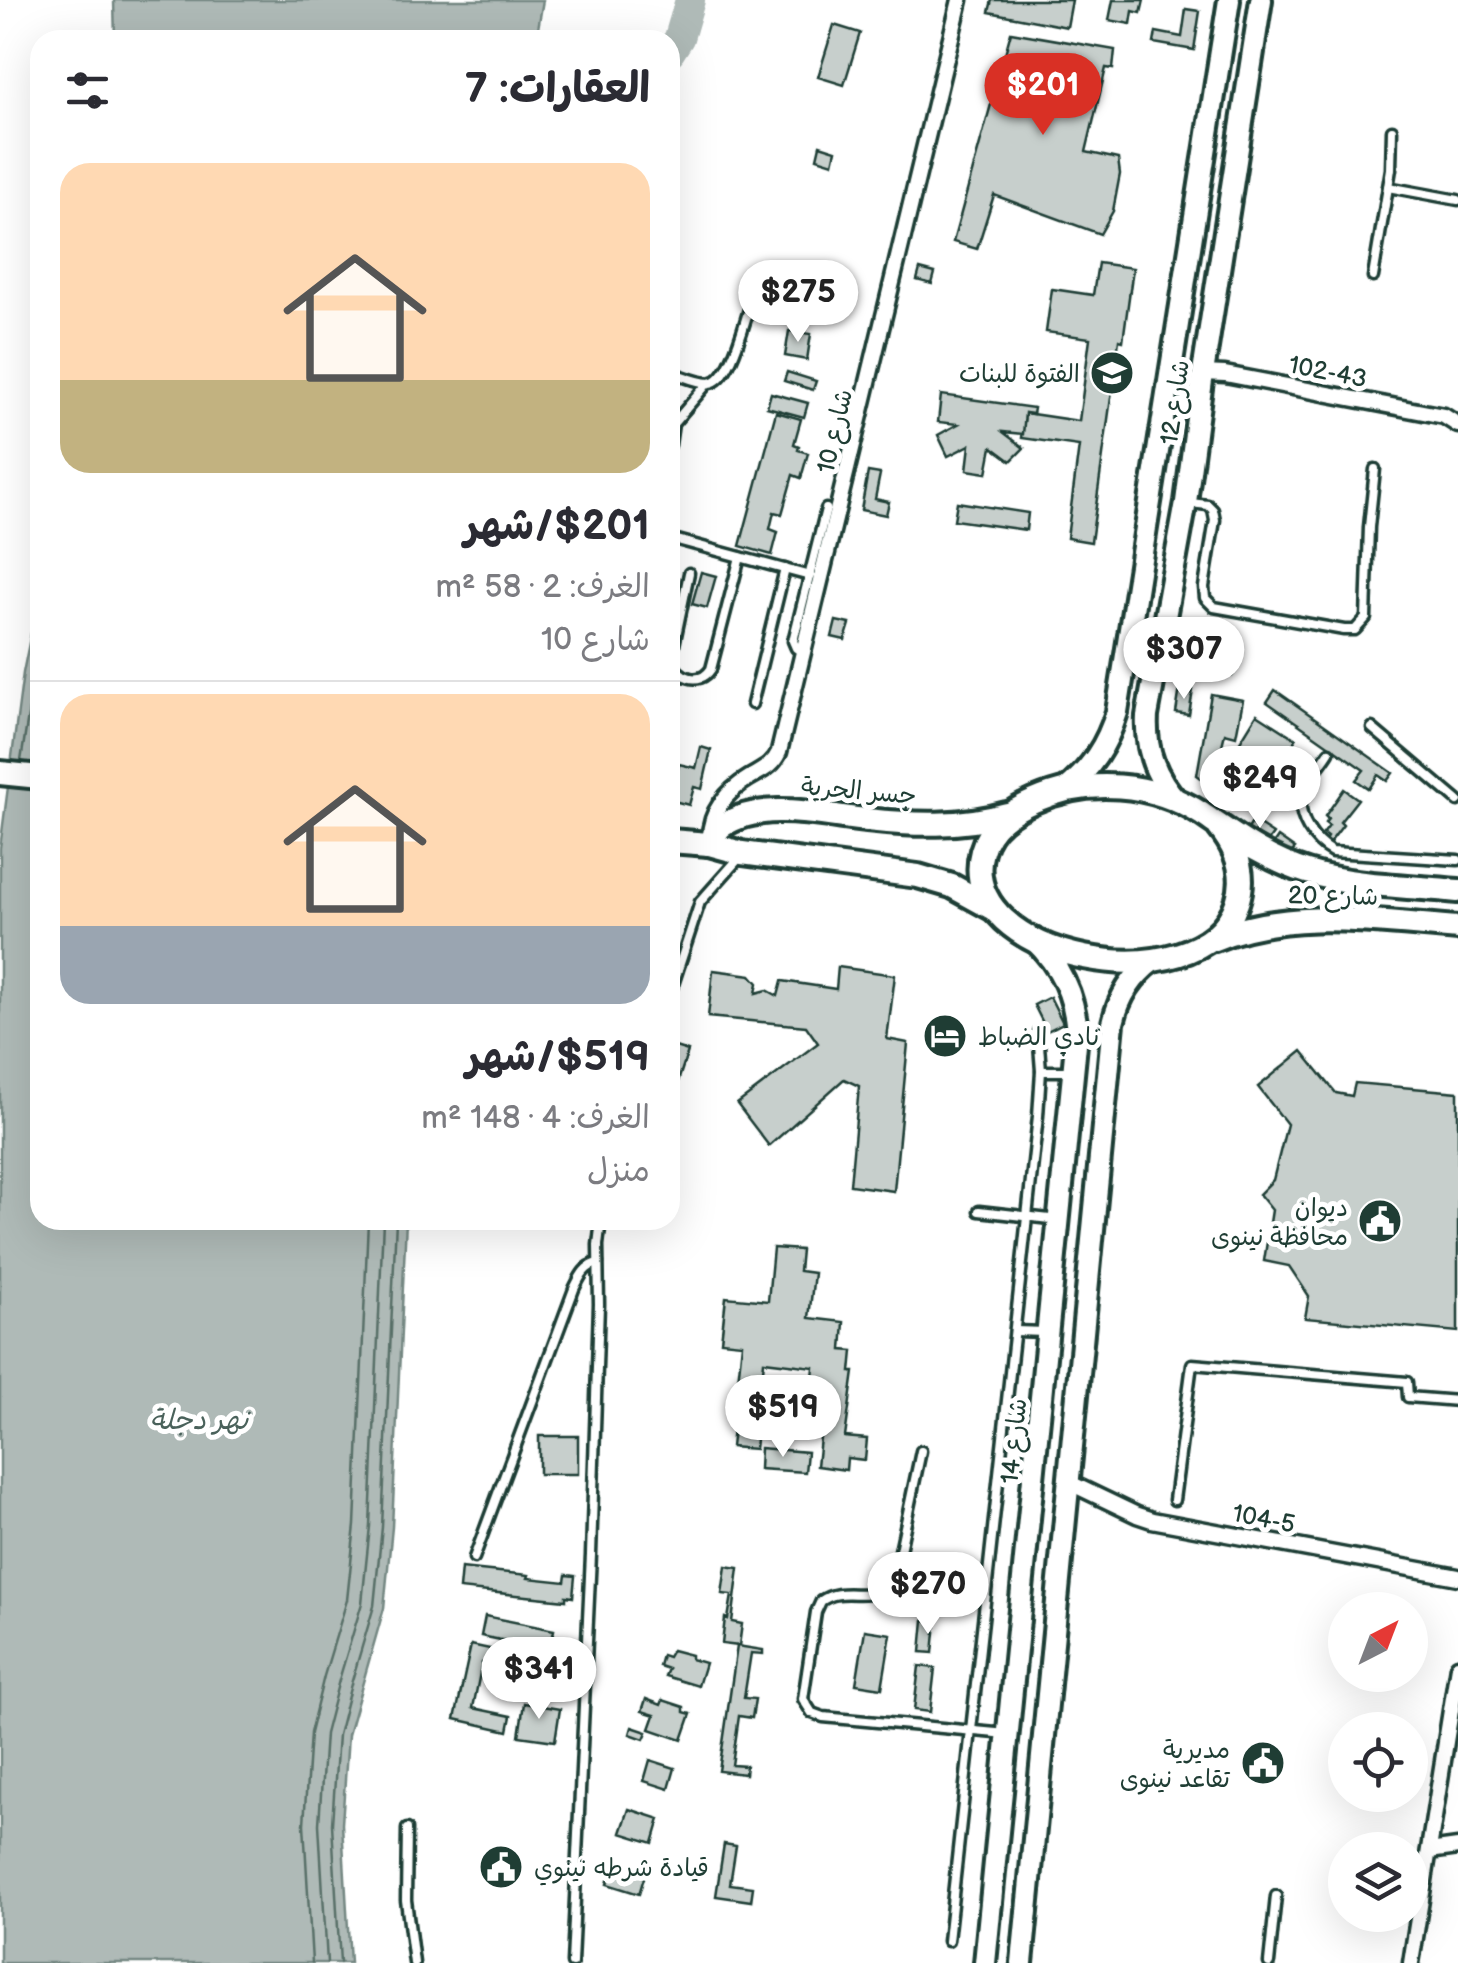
<!DOCTYPE html>
<html lang="ar">
<meta charset="utf-8">
<style>
:root{--surface:#fff;--page:#f7f7f7;--text:#2b2b33;--muted:#7c7c81;--line:#e1e1e2;--accent:#d93025}
body{margin:0;font-family:"Balsamiq Sans","Playpen Sans Arabic",sans-serif;background:var(--page);color:var(--text);direction:rtl;height:100vh;display:flex;flex-direction:column;font-size:38px;white-space:nowrap}
*{box-sizing:border-box;margin:0}
p{font-size:32px;color:var(--muted)}
.icon{flex:none;width:55px;height:55px;fill:none;stroke:currentColor;stroke-width:2;stroke-linecap:round;stroke-linejoin:round}
.map{position:relative;flex:1;overflow:hidden;direction:ltr}
.drawer{position:absolute;left:30px;top:30px;width:650px;height:1200px;display:flex;flex-direction:column;background:var(--surface);border-radius:30px;box-shadow:0 10px 40px #0002;direction:rtl}
.drawer>*{flex:none}
.needle{width:65px;rotate:42deg}
.fabs{position:absolute;left:1328px;top:1592px;display:grid;gap:20px}
.fabs a{display:grid;place-items:center;width:100px;height:100px;border-radius:50%;background:var(--surface);box-shadow:0 10px 40px #0002;font-size:50px}
.price{position:absolute;translate:-50% -85px;padding:0 22px;border-radius:35px;background:#fff;color:#222;font-size:32px;line-height:65px;filter:drop-shadow(0 2px 5px #0008)}
.price::after{content:'';position:absolute;left:50%;top:60px;width:30px;height:22px;margin-left:-15px;background:inherit;clip-path:polygon(0 0,100% 0,50% 100%)}
.price.selected{background:var(--accent);color:#fff}
ul{padding:0;list-style:none}
li{display:grid;align-content:center;gap:20px;height:530px;padding:0 30px}
li+li{border-top:2px solid var(--line)}
li span{display:grid;place-items:center;height:310px;border-radius:30px;color:#555}
li>.icon{margin-inline-start:auto}
span .icon{width:180px;height:180px;fill:#fffc;stroke-width:1}
li b{font-size:42px}
h2{display:flex;justify-content:space-between;align-items:center;height:120px;padding:0 30px;font-size:42px}
.map>svg:first-child{display:block}
.water{fill:#afbab7;stroke:#758883;stroke-width:2.5}
.lines{fill:none;stroke-linecap:round;stroke-linejoin:round}
.shore{stroke:#596f68;stroke-width:2.5}
.river{stroke:#afbab7;stroke-width:30}
.building{fill:#c7cfcc;stroke:#1f3d34;stroke-width:2.5}
.lane-casing{stroke:#1f3d34;stroke-width:15}
.street-casing{stroke:#1f3d34;stroke-width:21}
.secondary-casing{stroke:#1f3d34;stroke-width:28}
.primary-casing{stroke:#1f3d34;stroke-width:30}
.lane{stroke:#fff;stroke-width:8}
.street{stroke:#fff;stroke-width:14}
.secondary{stroke:#fff;stroke-width:20}
.primary{stroke:#fff;stroke-width:22}
.labels{text-anchor:middle;stroke-width:10;stroke-linejoin:round;paint-order:stroke}
.street-label{font-size:25px;fill:#1f3d34;stroke:#fff}
.poi-label{font-size:25px;fill:#1f3d34;stroke:#fff;text-anchor:end}
.water-label{font-size:28px;font-style:italic;fill:#4a625b;stroke:#fff}
</style>
<div class="map">
<svg width="1458" height="1963" viewBox="0 0 1458 1963">
<rect width="100%" height="100%" fill="#fff"/>
<filter id="ink" filterUnits="userSpaceOnUse"><feTurbulence type="fractalNoise" baseFrequency=".01" numOctaves="2"/><feDisplacementMap in="SourceGraphic" scale="20" xChannelSelector="R" yChannelSelector="G"/><feConvolveMatrix kernelMatrix="1 2 1 2 8 2 1 2 1" color-interpolation-filters="sRGB"/></filter>
<g filter="url(#ink)">
<!-- water -->
<g class="water">
<path d="M114,0h429l-7,40h-421z"/>
<path d="M40,588v632h366l-14,307 -8,81 -36,127 -6,89 8,139h-350v-1115l23,-175z"/>
</g>
<g class="lines">
<!-- shore -->
<g class="shore">
<path d="M21,761l19,-122"/>
<path d="M312,1963l-8,-139 6,-91 14,-57 23,-76 8,-75 13,-305"/>
<path d="M327,1963l-8,-139 6,-90 14,-54 23,-77 8,-77 13,-306"/>
<path d="M340,1963l-8,-139 6,-89 13,-51 23,-78 8,-79 14,-307"/>
</g>
<!-- river -->
<path class="river" d="M670,52l9,-14 11,-38"/>
</g>
<!-- building -->
<g class="building">
<path d="M992,0h80l-5,27 -78,-15z"/>
<path d="M1113,0h31l-3,13 -8,-2 -2,13 -22,-4z"/>
<path d="M1186,9l14,2 -6,39 -40,-7 2,-11 26,5z"/>
<path d="M834,25l26,8 -16,52 -26,-8z"/>
<path d="M1011,32l104,18 -2,19 -7,-1 -20,84 32,7 2,15 -7,37 -13,23 -106,-39 -17,54 -24,-7z"/>
<path d="M820,145l16,5 -3,13 -16,-5z"/>
<path d="M1098,263l35,5 -10,73 -4,-1 -28,202 -24,-4 12,-92 -57,-8 3,-25 54,8 11,-83 -44,-6 6,-43 41,6z"/>
<path d="M920,269l15,4 -3,11 -15,-4z"/>
<path d="M789,331l22,3 -4,26 -22,-4z"/>
<path d="M787,372l29,9 -3,9 -29,-9z"/>
<path d="M771,393l37,10 -4,14 -37,-10z"/>
<path d="M941,395l93,13 -1,6 -8,-1 -2,21 -20,-2 21,16 -13,13 -19,-14 -5,26 -20,-3 3,-25 -22,11 -10,-21 20,-11 -20,-2z"/>
<path d="M776,412l25,7 -7,25 5,2 -1,4 10,3 -7,25 -8,-3 -11,39 -8,-2 -4,17 8,3 -6,23 -32,-9z"/>
<path d="M868,472l12,2 -5,25 14,3 -3,13 -25,-5z"/>
<path d="M957,502l71,11 -2,17 -72,-10z"/>
<path d="M701,572l15,4 -9,32 -15,-4z"/>
<path d="M836,621l14,3 -5,16 -13,-3z"/>
<path d="M1190,628l50,37 -8,11 -44,-32z"/>
<path d="M1188,654l10,3 -3,16 -11,-2z"/>
<path d="M1180,688l13,2 -4,25 -13,-2z"/>
<path d="M1275,690l118,83 -6,8 -9,-6 -9,14 -13,-9 8,-10 -97,-68z"/>
<path d="M1211,694l32,6 -7,36 -11,-3 -6,25 10,4 7,-10 25,22 -22,32 -42,-31z"/>
<path d="M1257,714l39,25 -19,34 -41,-25z"/>
<path d="M701,747l10,3 -9,39 -8,-2 -5,18 -19,-5v-20l5,1 4,-17 17,4z"/>
<path d="M1344,789l14,10 -18,23 3,3 -15,20 -4,-3 3,-5 -4,-3 6,-8 -4,-3 3,-4 -3,-3z"/>
<path d="M1253,821l20,13 -5,7 -20,-12z"/>
<path d="M1278,837l17,12 -3,3 5,3 -4,5 -21,-14z"/>
<path d="M838,967l57,8 -8,64 21,4 -14,148 -44,-6 9,-99 -15,-7 -75,67 -32,-42 81,-61 -12,-17 -98,-9 5,-47 38,5 7,8 -2,10 11,-3 11,6 4,-15 54,8z"/>
<path d="M1050,997l13,26 -16,8 -13,-26z"/>
<path d="M672,1046l16,5 -18,55v-54z"/>
<path d="M1302,1051l34,42 16,3 3,-13 103,9v240l-153,-14 4,-22 -20,-30 -25,-5 8,-51 -13,-16 14,-14 14,-56 -29,-37z"/>
<path d="M773,1248l28,2 -2,21 15,2 -5,45 35,4 -2,28 11,1 -2,21h3l-9,65 22,2 -2,21 -18,-2 -1,12 -29,-4 8,-75 -13,-2 2,-22 -50,-6 -9,88 -24,-2 11,-104 -21,-2 5,-44 42,4z"/>
<rect x="539" y="1436" width="39" height="38"/>
<path d="M760,1448l47,4 -2,20 -46,-3z"/>
<path d="M726,1566l13,2 -7,54 10,2 -3,22 -17,-2 3,-26 3,1 4,-24 -10,-1z"/>
<path d="M461,1568l68,7 -1,3 37,4 1,-7 9,1 -2,21 -7,-1v4l-107,-11z"/>
<path d="M485,1616l69,14 -4,20 -69,-14z"/>
<path d="M924,1620l12,2 -3,31 -12,-1z"/>
<path d="M865,1630l26,4 -9,54 -26,-4z"/>
<path d="M471,1645l60,13 -3,14 -46,-9 -9,45 38,8 -3,15 -53,-12z"/>
<path d="M737,1646l26,4v4l-12,-1 -7,45 11,1 -3,19 -13,-2 -7,49 14,1 -1,8 -26,-3z"/>
<path d="M672,1650l19,5v4l14,4 -7,23 -33,-10 3,-7 -9,-3 3,-11 6,2z"/>
<path d="M919,1666l16,2 -5,44 -16,-2z"/>
<path d="M646,1699l15,6 2,-5 21,7v5l7,2 -9,26 -32,-11 5,-14 -13,-4z"/>
<path d="M524,1703l36,6 -5,32 -36,-5z"/>
<path d="M632,1727l15,5 -3,7 -14,-5z"/>
<path d="M650,1760l25,8 -6,21 -25,-8z"/>
<path d="M629,1809l31,10 -7,24 -32,-10z"/>
<path d="M724,1844l12,2 -6,38 23,3 -2,14 -35,-5z"/>
<path d="M614,1861l32,10 -7,23 -32,-10z"/>
</g>
<g class="lines">
<defs>
<g id="lane">
<path d="M1388,187l70,13"/>
<path d="M1373,277l18,-108 1,-39"/>
<path d="M670,372c11,3 27,11 39,11 21,-1 34,-56 40,-74"/>
<path d="M670,445l3,-21 35,-41"/>
<path d="M1190,503l18,2 5,5 2,10 -11,67 1,11 9,9 130,23h11l11,-12 3,-91 6,-58"/>
<path d="M670,538l140,38"/>
<path d="M689,573l-18,87c7,17 28,27 40,9l29,-112"/>
<path d="M805,654l-9,-6 -3,-7 33,-132"/>
<path d="M752,704l33,-135"/>
<path d="M1372,728l86,73"/>
<path d="M1329,752c-8,13 -23,29 -27,43 -6,23 12,47 30,57l126,8"/>
<path d="M670,994l30,-92 40,-45"/>
<path d="M1041,1071h30"/>
<path d="M979,1211l80,9"/>
<path d="M1015,1331l31,1"/>
<path d="M921,1451l-27,128c-21,28 -49,4 -73,22l-5,11 -13,87 9,14 11,4 184,17"/>
<path d="M1174,1500l18,-136 215,18 1,15 50,4"/>
<path d="M474,1558l100,-269c6,-12 10,-23 24,-26"/>
<path d="M407,1829l-1,71 8,63"/>
<path d="M948,1941l90,-825 3,-45 -3,-39"/>
<path d="M572,1963l19,-408 8,-251 -1,-59 3,-25"/>
<path d="M1269,1963l7,-67"/>
</g>
<g id="street">
<path d="M1203,373l22,1 219,42 14,9"/>
<path d="M710,837c0,-25 17,-46 39,-59 13,-8 23,-11 30,-26l181,-752"/>
<path d="M1068,1482l69,33 15,5 306,57"/>
<path d="M1429,1851l29,-4"/>
<path d="M1411,1963l47,-297"/>
</g>
<g id="secondary">
<path d="M1064,791c27,-22 43,-46 53,-79l112,-712"/>
<path d="M1178,802c-23,-25 -33,-52 -31,-86l39,-214 17,-129 58,-373"/>
<path d="M985,1963l92,-929c-2,-38 -16,-68 -44,-95"/>
<path d="M1022,1963l91,-940c6,-27 19,-47 41,-63"/>
</g>
<g id="primary">
<path d="M0,773l40,4"/>
<path d="M1219,827c18,22 28,47 18,76 -35,105 -285,57 -255,-52 7,-26 29,-40 52,-50 54,-24 118,-19 168,13 34,23 65,46 105,58 47,14 103,14 151,19"/>
<path d="M670,841l39,3 33,9 176,23 34,10 40,22"/>
<path d="M709,844c4,-6 8,-14 13,-18 39,-27 103,-10 145,-6 46,5 95,7 140,-6"/>
<path d="M1214,939c78,-32 162,-17 244,-11"/>
</g>
</defs>
<!-- lane casing -->
<use href="#lane" class="lane-casing"/>
<!-- street casing -->
<use href="#street" class="street-casing"/>
<!-- secondary casing -->
<use href="#secondary" class="secondary-casing"/>
<!-- primary casing -->
<use href="#primary" class="primary-casing"/>
<!-- lane -->
<use href="#lane" class="lane"/>
<!-- street -->
<use href="#street" class="street"/>
<!-- secondary -->
<use href="#secondary" class="secondary"/>
<!-- primary -->
<use href="#primary" class="primary"/>
</g>
</g>
<!-- icons -->
<defs>
<symbol id="school-disc" viewBox="-11 -11 22 22"><circle r="9.5" fill="#1f3d34" stroke="#fff"/><path d="M0-5L7-2L0 1L-7-2ZM-4 1L0 2.5L4 1V4Q0 6-4 4Z" fill="#fff"/></symbol>
<symbol id="hotel-disc" viewBox="-11 -11 22 22"><circle r="9.5" fill="#1f3d34" stroke="#fff"/><path d="M-6-4.5h1.5V1H6V5H4.5V3h-9V5H-6ZM-4 0a1.8 1.8 0 1 1 3.6 0ZM.5 0V-2.5h3Q6-2.5 6 0Z" fill="#fff"/></symbol>
<symbol id="civic-disc" viewBox="-11 -11 22 22"><circle r="9.5" fill="#1f3d34" stroke="#fff"/><path d="M-.6-6.5H3V-4.5H.6V-3L4-1V1h2V6H-6V1h2V-1L-.6-3ZM-1.2 2.5V6h2.4V2.5Z" fill="#fff"/></symbol>
</defs>
<g fill-rule="evenodd">
<use href="#school-disc" x="1087" y="348" width="50" height="50"/>
<use href="#hotel-disc" x="920" y="1011" width="50" height="50"/>
<use href="#civic-disc" x="1355" y="1196" width="50" height="50"/>
<use href="#civic-disc" x="1238" y="1738" width="50" height="50"/>
<use href="#civic-disc" x="476" y="1842" width="50" height="50"/>
</g>
<g class="labels">
<!-- street labels -->
<g class="street-label">
<text transform="translate(1328 371) rotate(11)" y="9">102-43</text>
<text transform="translate(1174 402) rotate(-82)" y="9">شارع 12</text>
<text transform="translate(834 431) rotate(-77)" y="9">شارع 10</text>
<text transform="translate(859 790) rotate(5)" y="9">جسر الحرية</text>
<text transform="translate(1333 895) rotate(1)" y="9">شارع 20</text>
<text transform="translate(1013 1441) rotate(-84)" y="9">شارع 14</text>
<text transform="translate(1264 1518) rotate(11)" y="9">104-5</text>
</g>
<!-- poi labels -->
<g class="poi-label">
<text x="1080" y="382">الفتوة للبنات</text>
<text x="978" y="1045" text-anchor="start">نادي الضباط</text>
<text x="1348" y="1216">ديوان<tspan x="1348" dy="29">محافظة نينوى</tspan></text>
<text x="1230" y="1758">مديرية<tspan x="1230" dy="29">تقاعد نينوى</tspan></text>
<text x="534" y="1876" text-anchor="start">قيادة شرطه نينوي</text>
</g>
<!-- water labels -->
<g class="water-label">
<text x="199" y="1429">نهر دجلة</text>
</g>
</g>
</svg>
<div class="fabs">
<a><svg class="needle" viewBox="-14 -14 28 28"><path d="M0-13l5 13h-10z" fill="#e53935"/><path d="M0 13l5-13h-10z" fill="#7c7c81"/></svg></a>
<a><svg class="icon" aria-label="locate" viewBox="0 0 24 24"><circle cx="12" cy="12" r="6"/><path d="M12 2v4M12 18v4M2 12h4M18 12h4"/></svg></a>
<a><svg class="icon" aria-label="layers" viewBox="0 0 24 24"><path d="M12 4l9 5-9 5-9-5zM3 14l9 5 9-5"/></svg></a>
</div>
<b class="price selected" style="left:1043px;top:138px">$201</b>
<b class="price" style="left:798px;top:345px">$275</b>
<b class="price" style="left:1184px;top:702px">$307</b>
<b class="price" style="left:1260px;top:831px">$249</b>
<b class="price" style="left:783px;top:1460px">$519</b>
<b class="price" style="left:928px;top:1637px">$270</b>
<b class="price" style="left:539px;top:1722px">$341</b>
<section class="drawer">
<h2>العقارات: 7<svg class="icon" aria-label="filters" viewBox="0 0 24 24"><path d="M4 7h16M4 17h16"/><circle cx="9" cy="7" r="2"/><circle cx="15" cy="17" r="2"/></svg></h2>
<ul>
<li><span style="background:linear-gradient(#ffd9b3 70%,#c2b280 0)"><svg class="icon" aria-label="home" viewBox="0 0 24 24"><path d="M3 11l9-7 9 7M6 9v11h12V9"/></svg></span><div><b>$201/شهر</b><p>الغرف: 2 · 58 m²</p><p>شارع 10</p></div></li>
<li><span style="background:linear-gradient(#ffd9b3 75%,#9aa5b1 0)"><svg class="icon" aria-label="home" viewBox="0 0 24 24"><path d="M3 11l9-7 9 7M6 9v11h12V9"/></svg></span><div><b>$519/شهر</b><p>الغرف: 4 · 148 m²</p><p>منزل</p></div></li>
</ul>
</section>
</div>
